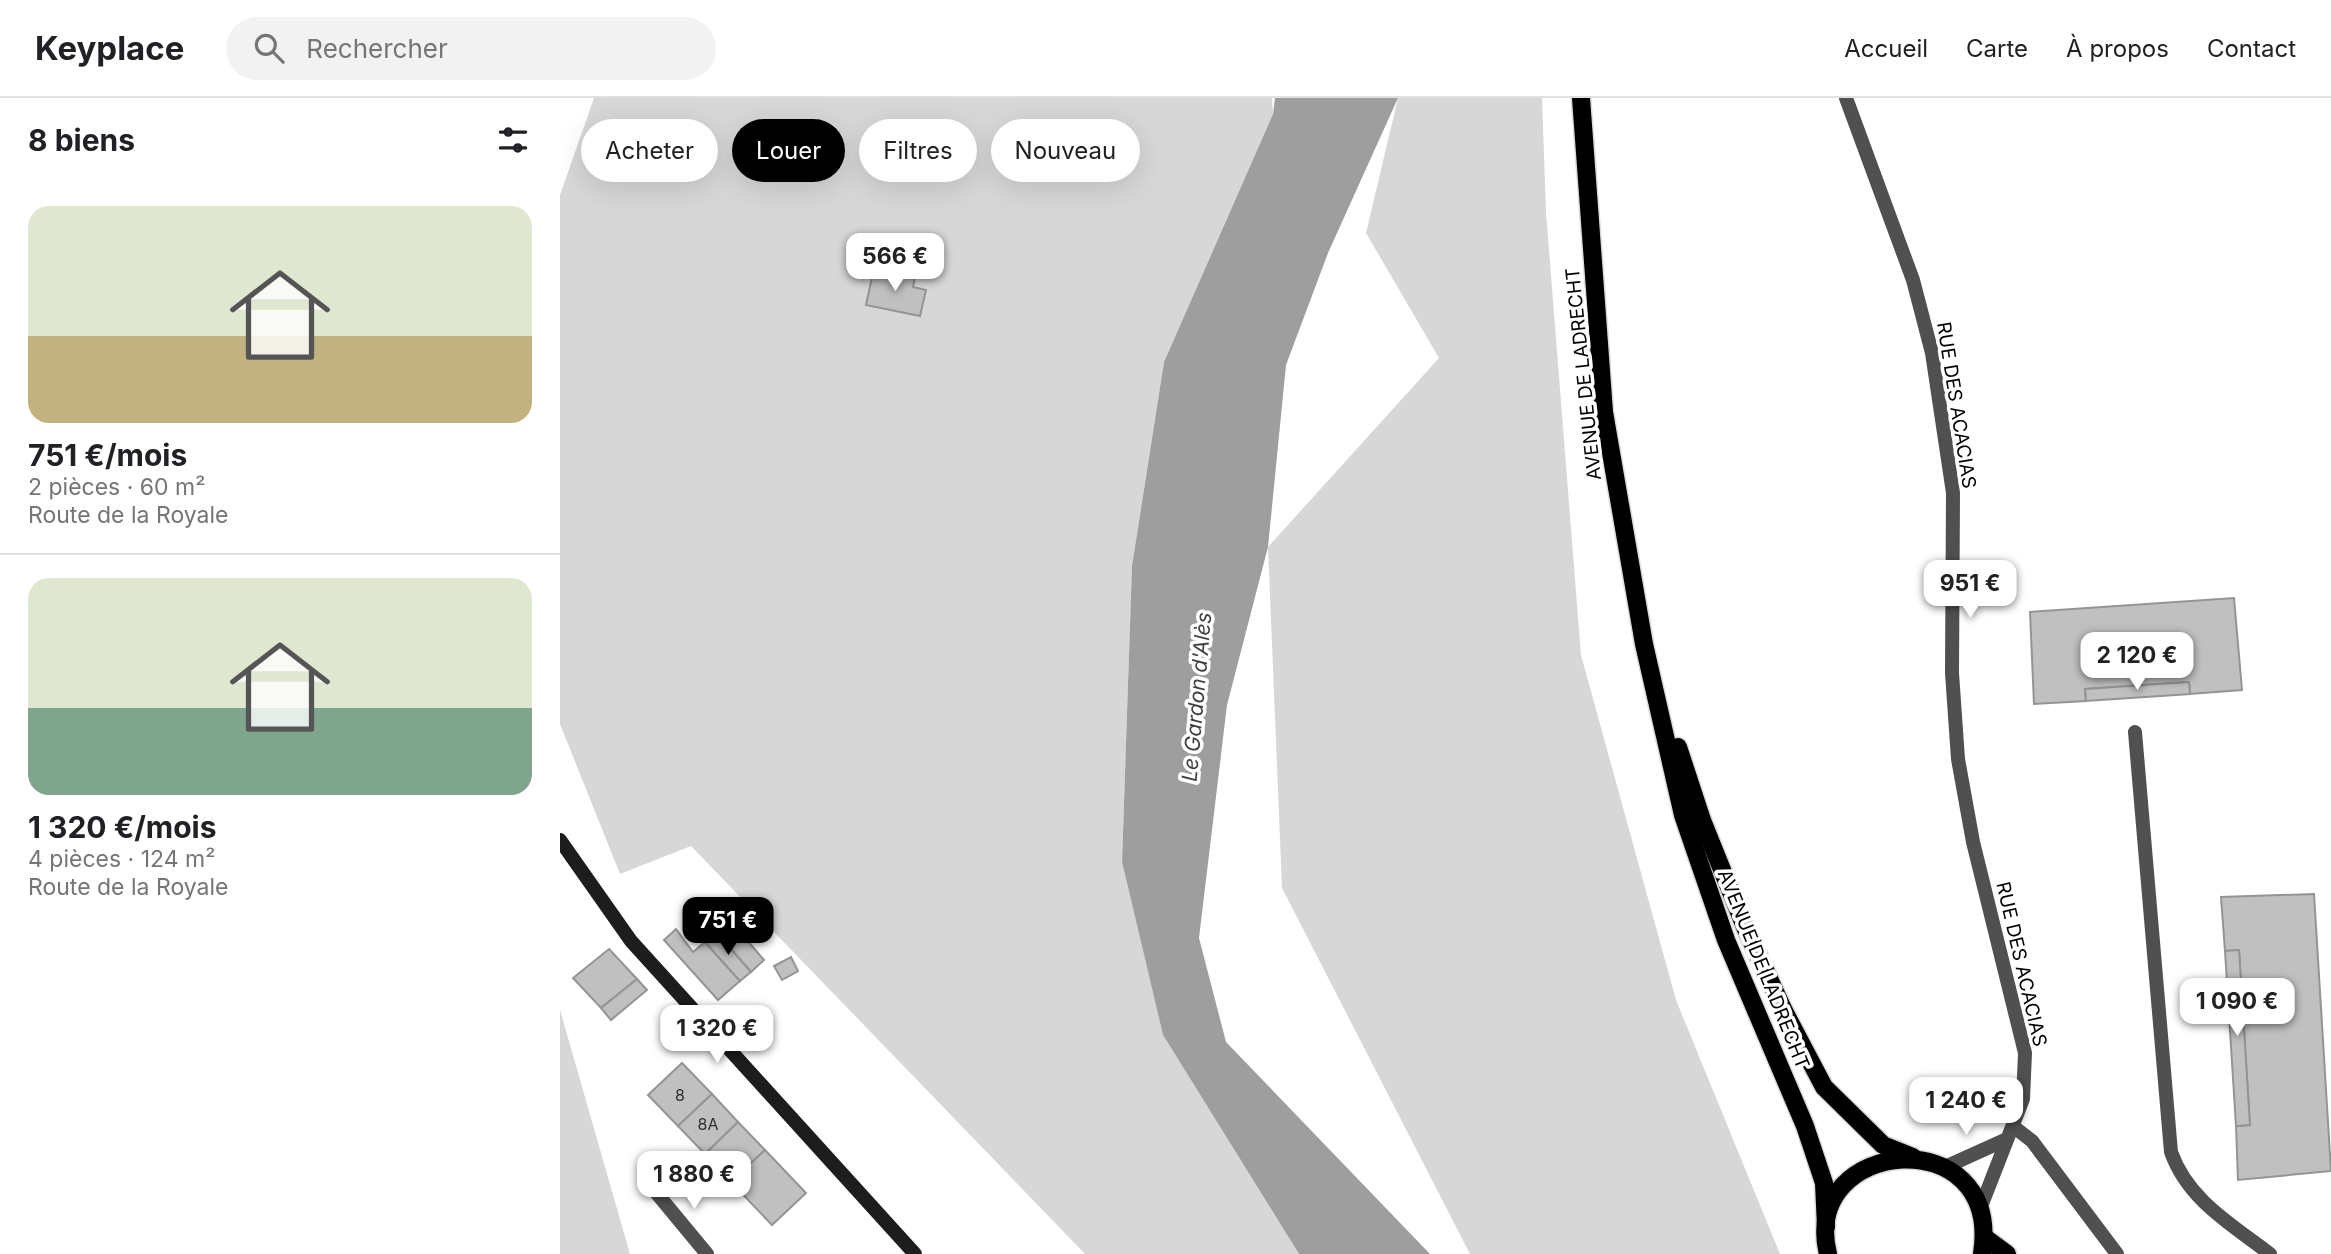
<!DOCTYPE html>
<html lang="fr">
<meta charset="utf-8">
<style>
:root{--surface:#fff;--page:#f2f2f2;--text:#202124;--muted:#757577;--line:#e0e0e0;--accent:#000}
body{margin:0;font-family:Inter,sans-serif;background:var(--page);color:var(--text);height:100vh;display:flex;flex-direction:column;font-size:26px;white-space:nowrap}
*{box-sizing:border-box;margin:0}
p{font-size:23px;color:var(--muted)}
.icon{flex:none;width:38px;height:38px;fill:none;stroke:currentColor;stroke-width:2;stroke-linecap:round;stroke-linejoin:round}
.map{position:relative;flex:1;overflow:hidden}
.side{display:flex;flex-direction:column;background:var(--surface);width:560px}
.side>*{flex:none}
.hud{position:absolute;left:21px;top:21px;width:665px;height:63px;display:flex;gap:14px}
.price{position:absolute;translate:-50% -60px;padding:0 16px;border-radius:14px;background:#fff;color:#222;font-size:23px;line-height:46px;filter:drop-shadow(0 2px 4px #0008)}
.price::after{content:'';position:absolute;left:50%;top:42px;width:21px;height:16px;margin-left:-10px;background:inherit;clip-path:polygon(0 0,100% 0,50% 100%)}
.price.on{background:var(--accent);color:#fff}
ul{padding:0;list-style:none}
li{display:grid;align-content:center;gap:14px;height:371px;padding:0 28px}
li+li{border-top:2px solid var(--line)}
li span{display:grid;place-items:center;height:217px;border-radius:21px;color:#555}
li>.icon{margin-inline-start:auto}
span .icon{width:126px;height:126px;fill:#fffc;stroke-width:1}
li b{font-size:30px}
h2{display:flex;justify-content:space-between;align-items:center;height:84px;padding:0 28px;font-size:30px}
.chip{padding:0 24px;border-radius:32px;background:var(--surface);box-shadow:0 7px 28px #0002;font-size:24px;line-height:63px}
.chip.on{background:var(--accent);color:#fff}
header{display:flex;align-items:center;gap:42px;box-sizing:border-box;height:98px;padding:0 35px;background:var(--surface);border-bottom:2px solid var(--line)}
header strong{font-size:33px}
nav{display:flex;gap:38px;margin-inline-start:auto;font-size:24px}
.search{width:490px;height:63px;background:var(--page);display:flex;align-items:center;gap:18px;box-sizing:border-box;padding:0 24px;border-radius:38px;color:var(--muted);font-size:26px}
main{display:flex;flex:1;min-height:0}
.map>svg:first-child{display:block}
.green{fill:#d7d7d7}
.water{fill:#9e9e9e}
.building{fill:#c0c0c0;stroke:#949494;stroke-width:2}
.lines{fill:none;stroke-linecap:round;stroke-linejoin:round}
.primary-casing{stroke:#dbdbdb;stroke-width:21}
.lane{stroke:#505050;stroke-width:14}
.street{stroke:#505050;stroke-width:14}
.secondary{stroke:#1d1d1d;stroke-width:14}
.primary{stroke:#000;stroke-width:18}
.labels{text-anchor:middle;stroke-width:7;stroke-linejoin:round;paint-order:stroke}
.number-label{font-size:16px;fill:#303030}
.street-label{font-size:19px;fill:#000;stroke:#fff}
.water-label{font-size:21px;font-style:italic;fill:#3f3f3f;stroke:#fff}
</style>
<header>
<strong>Keyplace</strong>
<div class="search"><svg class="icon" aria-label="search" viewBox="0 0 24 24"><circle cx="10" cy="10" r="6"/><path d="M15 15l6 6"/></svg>Rechercher</div>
<nav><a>Accueil</a><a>Carte</a><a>À propos</a><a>Contact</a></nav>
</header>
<main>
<section class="side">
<h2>8 biens<svg class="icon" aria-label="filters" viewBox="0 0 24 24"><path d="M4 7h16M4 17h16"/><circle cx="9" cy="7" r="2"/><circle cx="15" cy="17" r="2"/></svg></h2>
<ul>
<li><span style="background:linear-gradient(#dfe7d0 60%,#c2b280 0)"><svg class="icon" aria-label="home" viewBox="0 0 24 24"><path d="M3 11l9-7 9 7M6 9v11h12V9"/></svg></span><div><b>751 €/mois</b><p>2 pièces · 60 m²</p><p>Route de la Royale</p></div></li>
<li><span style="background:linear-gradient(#dfe7d0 60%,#7fa58c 0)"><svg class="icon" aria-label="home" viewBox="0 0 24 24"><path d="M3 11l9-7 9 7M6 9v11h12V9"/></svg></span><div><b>1 320 €/mois</b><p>4 pièces · 124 m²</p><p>Route de la Royale</p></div></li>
</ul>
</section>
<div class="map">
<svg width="1771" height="1156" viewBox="0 0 1771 1156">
<rect width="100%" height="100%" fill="#fff"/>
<!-- green -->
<g class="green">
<path d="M34,0h678l1,16 -109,248 -32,204 -10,296 41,173 136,219h-214l-394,-408 -71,28 -60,-150v-529z"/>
<path d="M838,0h144l4,114 35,443 95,345 104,254h-310l-188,-366 -14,-341 171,-189 -73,-125z"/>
<path d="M0,912l70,244h-70z"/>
</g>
<!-- water -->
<path class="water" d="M715,0h123l-70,155 -42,112 -18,182 -41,158 -28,233 27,104 204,212h-131l-136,-219 -41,-173 10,-296 32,-204 109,-248z"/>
<!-- building -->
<g class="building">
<path d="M314,170l41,9 -2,10 13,3 -6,26 -54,-11z"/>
<path d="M1674,500l8,92 -52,4 -1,-12 -104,7 1,12 -52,3 -4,-92z"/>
<path d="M1629,584l1,12 -104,7 -1,-12z"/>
<path d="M1754,796l17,277 -93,9 -2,-54 14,-1 -11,-175 -14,1 -4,-54z"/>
<path d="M170,822l34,40 -13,12 -35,-40z"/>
<path d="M116,831l17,23 12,-10 35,39 -22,19 -54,-60z"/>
<path d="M156,834l35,40 -11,9 -35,-39z"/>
<path d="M49,851l28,30 -36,29 -28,-30z"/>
<path d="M1679,852l11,175 -14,1 -11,-175z"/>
<path d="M231,859l7,14 -16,9 -8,-14z"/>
<path d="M77,881l10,11 -36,30 -10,-12z"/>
<path d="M122,965l30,31 -34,32 -30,-31z"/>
<path d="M152,996l26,28 -33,32 -27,-28z"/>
<path d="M178,1024l27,28 -34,32 -26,-28z"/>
<path d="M205,1052l41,43 -34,32 -41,-43z"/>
</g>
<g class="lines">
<defs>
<g id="primary">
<path d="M1021,0l23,314 40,232 39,171 43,125 79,186 19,57 2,44"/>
<path d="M1118,649l24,73 43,107 39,84 40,76 59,58 30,12"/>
<path d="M1424,1139l23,17"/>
<path d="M1268,1156c-29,-117 175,-135 154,0"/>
</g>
</defs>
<!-- primary casing -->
<use href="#primary" class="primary-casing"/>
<!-- lane -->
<g class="lane">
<path d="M1575,634l36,420c17,48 60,72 99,102"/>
<path d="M1454,1029l18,14 85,113"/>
</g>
<!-- street -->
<g class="street">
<path d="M1286,0l67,182 19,73 21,140 -1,180 6,86 15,83 52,211 -2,46 -43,110"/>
<path d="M1383,1070l62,-28"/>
<path d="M94,1092l53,64"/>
</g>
<!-- secondary -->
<path class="secondary" d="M0,742l71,101 284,313"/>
<!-- primary -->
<use href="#primary" class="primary"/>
</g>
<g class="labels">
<!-- number labels -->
<g class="number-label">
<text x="120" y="1003">8</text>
<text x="148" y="1032">8A</text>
</g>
<!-- street labels -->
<g class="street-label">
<text transform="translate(1023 276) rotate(-96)" y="7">AVENUE DE LADRECHT</text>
<text transform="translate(1397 307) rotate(81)" y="7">RUE DES ACACIAS</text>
<text transform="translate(1462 866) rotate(77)" y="7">RUE DES ACACIAS</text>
<text transform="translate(1204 871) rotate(68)" y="7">AVENUE DE LADRECHT</text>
</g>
<!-- water labels -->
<g class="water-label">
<text transform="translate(637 599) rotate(-85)" y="7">Le Gardon d'Alès</text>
</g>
</g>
</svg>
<b class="price" style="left:335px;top:195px">566 €</b>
<b class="price" style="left:1410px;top:522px">951 €</b>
<b class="price" style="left:1577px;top:594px">2 120 €</b>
<b class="price on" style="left:168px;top:859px">751 €</b>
<b class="price" style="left:1677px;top:940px">1 090 €</b>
<b class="price" style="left:157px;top:967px">1 320 €</b>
<b class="price" style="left:1406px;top:1039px">1 240 €</b>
<b class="price" style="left:134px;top:1113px">1 880 €</b>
<div class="hud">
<a class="chip">Acheter</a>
<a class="chip on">Louer</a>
<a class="chip">Filtres</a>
<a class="chip">Nouveau</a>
</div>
</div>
</main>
